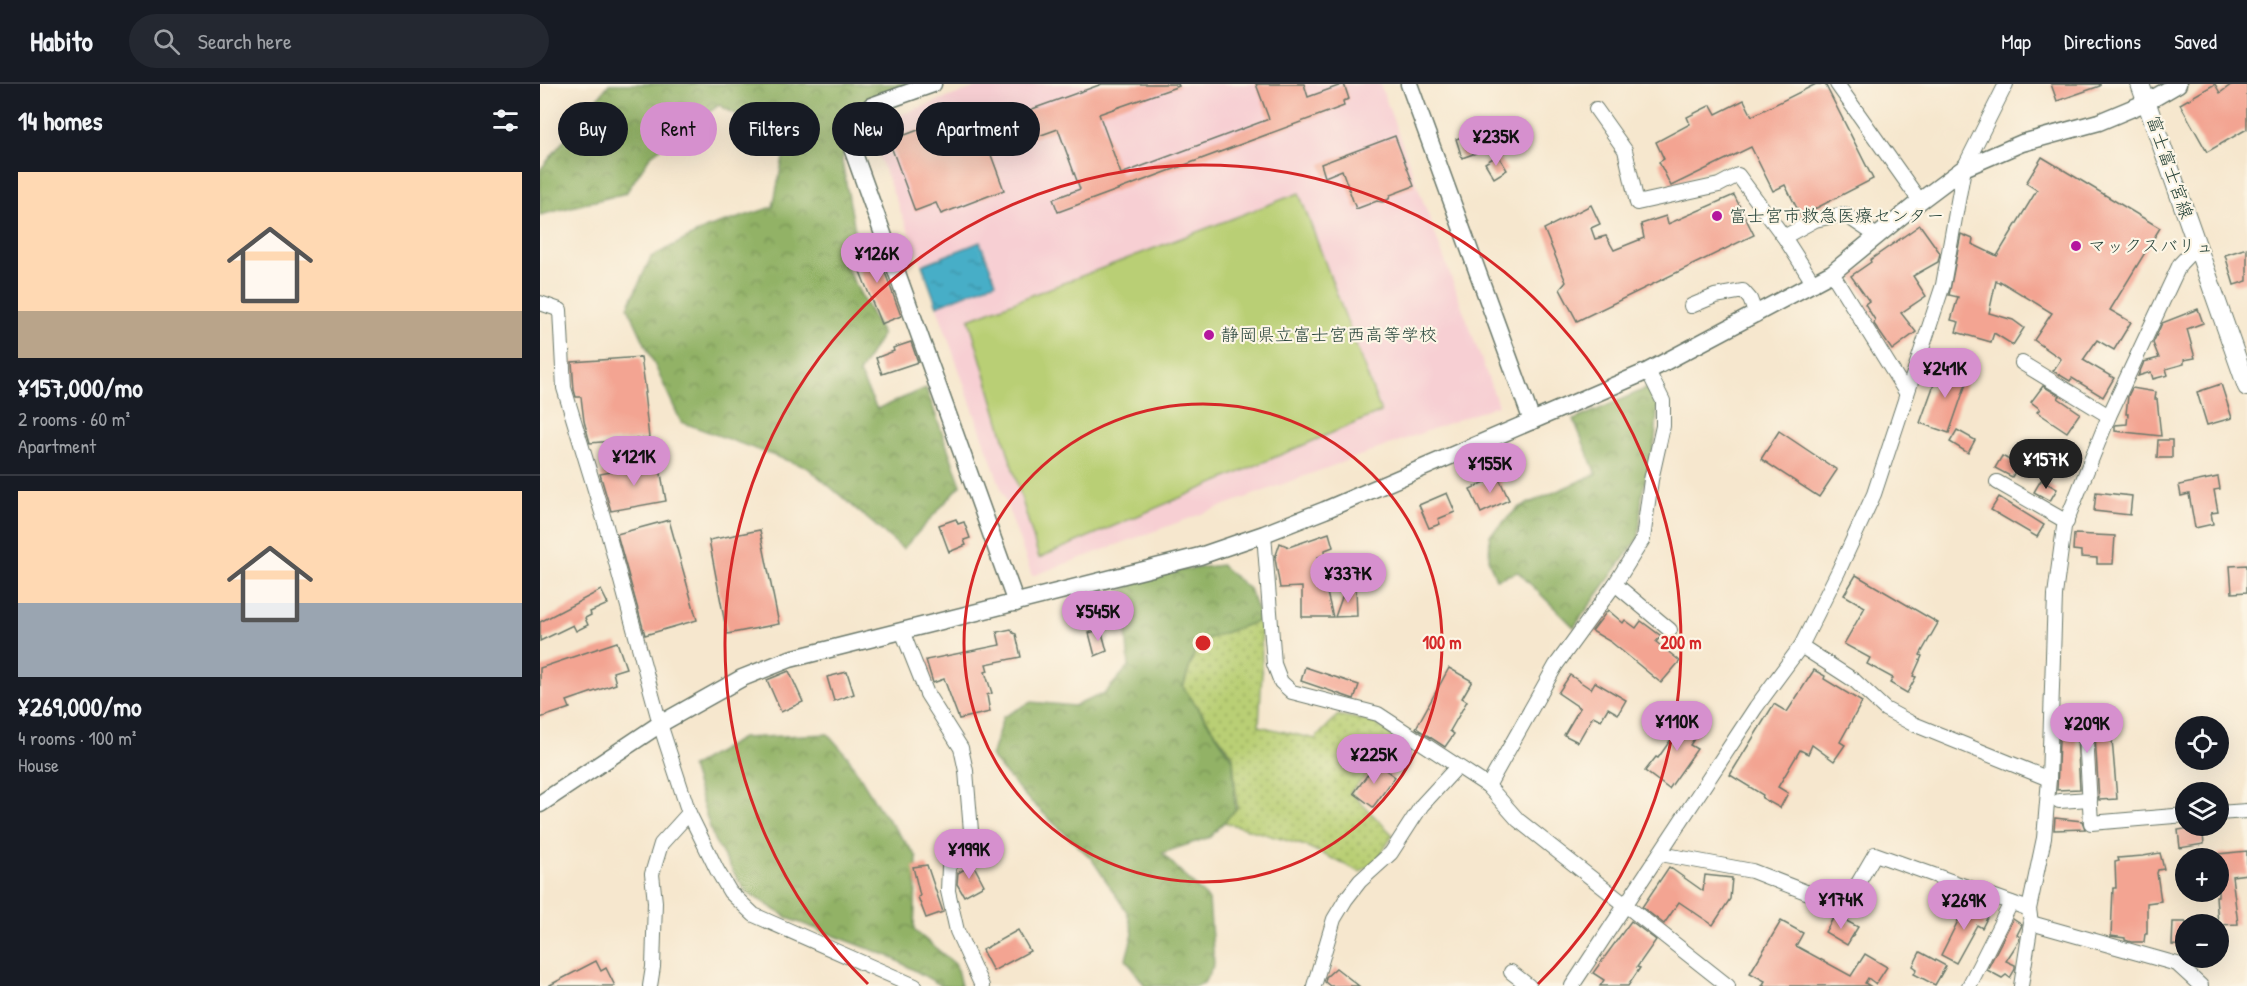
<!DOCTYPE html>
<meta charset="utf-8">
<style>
:root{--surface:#171b24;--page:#242831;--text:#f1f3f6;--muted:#9ea1a6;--line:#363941;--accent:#d690ce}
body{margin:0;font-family:"Patrick Hand","Klee One",sans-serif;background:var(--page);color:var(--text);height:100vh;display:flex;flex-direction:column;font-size:22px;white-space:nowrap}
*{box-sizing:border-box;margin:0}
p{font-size:20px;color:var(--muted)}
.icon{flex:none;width:33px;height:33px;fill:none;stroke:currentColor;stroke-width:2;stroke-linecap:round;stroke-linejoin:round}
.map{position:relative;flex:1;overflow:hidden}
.side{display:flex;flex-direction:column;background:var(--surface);width:540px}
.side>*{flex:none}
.guide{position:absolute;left:18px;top:18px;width:570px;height:54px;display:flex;gap:12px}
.buttons{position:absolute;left:1635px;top:632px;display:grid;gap:12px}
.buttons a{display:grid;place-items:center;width:54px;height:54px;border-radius:50%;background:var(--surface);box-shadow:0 6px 24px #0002;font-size:30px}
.price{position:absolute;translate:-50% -51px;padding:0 14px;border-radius:21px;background:var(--accent);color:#111;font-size:20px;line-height:39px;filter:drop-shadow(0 2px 3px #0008)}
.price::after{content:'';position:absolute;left:50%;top:36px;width:18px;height:14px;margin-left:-9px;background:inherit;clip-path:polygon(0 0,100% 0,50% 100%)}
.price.current{background:#222;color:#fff}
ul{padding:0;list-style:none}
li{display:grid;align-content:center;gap:12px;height:318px;padding:0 18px}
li+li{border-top:2px solid var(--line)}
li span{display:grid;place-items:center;height:186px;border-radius:0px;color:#555}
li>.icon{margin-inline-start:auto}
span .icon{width:108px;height:108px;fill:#fffc;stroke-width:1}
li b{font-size:26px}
h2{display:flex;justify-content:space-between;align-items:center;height:72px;padding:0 18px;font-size:26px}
.chip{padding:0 21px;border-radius:27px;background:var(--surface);box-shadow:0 6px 24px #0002;font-size:21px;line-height:54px}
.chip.current{background:var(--accent);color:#111}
header{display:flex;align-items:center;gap:36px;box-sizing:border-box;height:84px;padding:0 30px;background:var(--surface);border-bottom:2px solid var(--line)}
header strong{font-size:28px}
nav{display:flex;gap:33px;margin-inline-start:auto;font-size:21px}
.search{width:420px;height:54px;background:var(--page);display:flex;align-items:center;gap:15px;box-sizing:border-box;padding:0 21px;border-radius:33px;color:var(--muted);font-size:22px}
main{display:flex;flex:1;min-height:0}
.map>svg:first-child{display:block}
.built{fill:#f7cfd3}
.grass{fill:url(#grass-dots);stroke:#6c8654;stroke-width:1.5}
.forest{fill:url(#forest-crowns);stroke:#58784d;stroke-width:1.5}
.park{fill:#b9cf74;stroke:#6c8654;stroke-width:1.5}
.water{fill:url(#water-ripples);stroke:#33767e;stroke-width:1.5}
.building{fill:#f3a492}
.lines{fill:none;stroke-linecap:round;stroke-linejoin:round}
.minor-casing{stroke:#6a786a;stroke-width:16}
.tertiary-casing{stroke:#6a786a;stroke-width:19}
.secondary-casing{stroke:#6a786a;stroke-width:20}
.minor{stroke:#fff;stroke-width:14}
.tertiary{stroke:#fff;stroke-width:16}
.secondary{stroke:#fff;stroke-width:18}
.ring{fill:none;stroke:#d62828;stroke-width:3}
.poi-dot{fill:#b5179e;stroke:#fcf5e5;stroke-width:2}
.labels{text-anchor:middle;stroke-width:4.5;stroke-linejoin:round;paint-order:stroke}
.street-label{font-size:18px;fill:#1f3d34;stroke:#fcf5e5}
.poi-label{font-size:18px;fill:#1f3d34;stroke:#fcf5e5;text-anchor:start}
.centre{fill:#d62828;stroke:#fcf5e5;stroke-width:3}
.ring-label{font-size:18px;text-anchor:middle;font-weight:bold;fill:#d62828;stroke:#fcf5e5;stroke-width:4.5;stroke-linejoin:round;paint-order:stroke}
</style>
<header>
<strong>Habito</strong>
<div class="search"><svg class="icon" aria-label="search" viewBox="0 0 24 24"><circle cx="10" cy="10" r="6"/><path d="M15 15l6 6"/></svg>Search here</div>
<nav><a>Map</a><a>Directions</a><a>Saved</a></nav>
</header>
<main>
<section class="side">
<h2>14 homes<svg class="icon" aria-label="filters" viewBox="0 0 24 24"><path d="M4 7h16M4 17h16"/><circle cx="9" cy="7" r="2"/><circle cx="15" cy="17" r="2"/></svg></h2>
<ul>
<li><span style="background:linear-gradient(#ffd9b3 75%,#b9a48a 0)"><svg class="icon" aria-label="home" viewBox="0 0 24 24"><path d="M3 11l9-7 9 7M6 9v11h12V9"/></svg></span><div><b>¥157,000/mo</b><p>2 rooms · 60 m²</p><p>Apartment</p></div></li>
<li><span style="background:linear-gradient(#ffd9b3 60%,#9aa5b1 0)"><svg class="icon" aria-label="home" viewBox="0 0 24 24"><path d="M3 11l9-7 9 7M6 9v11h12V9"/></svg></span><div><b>¥269,000/mo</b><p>4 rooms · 100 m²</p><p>House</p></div></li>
</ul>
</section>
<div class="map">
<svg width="1707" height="902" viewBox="0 0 1707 902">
<defs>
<pattern id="grass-dots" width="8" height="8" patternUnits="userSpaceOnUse" patternTransform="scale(1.5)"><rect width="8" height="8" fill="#b9cf74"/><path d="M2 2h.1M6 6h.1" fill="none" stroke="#96a960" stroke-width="1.8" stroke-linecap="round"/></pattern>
<pattern id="forest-crowns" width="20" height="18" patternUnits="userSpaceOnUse" patternTransform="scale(1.5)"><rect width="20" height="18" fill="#92b266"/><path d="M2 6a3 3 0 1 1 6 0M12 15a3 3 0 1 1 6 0" fill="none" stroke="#779255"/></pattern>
<pattern id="water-ripples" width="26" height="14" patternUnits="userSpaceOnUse" patternTransform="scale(1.5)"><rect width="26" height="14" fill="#47aec7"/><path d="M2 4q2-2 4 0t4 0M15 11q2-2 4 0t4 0" fill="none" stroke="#3b8fa2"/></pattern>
</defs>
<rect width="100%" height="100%" fill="#fcf5e5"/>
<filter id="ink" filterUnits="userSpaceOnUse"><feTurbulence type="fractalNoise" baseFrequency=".0167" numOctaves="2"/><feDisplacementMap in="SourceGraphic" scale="12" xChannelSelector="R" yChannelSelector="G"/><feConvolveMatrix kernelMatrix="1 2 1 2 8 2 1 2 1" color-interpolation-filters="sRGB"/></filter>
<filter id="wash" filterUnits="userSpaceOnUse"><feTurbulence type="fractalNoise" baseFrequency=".008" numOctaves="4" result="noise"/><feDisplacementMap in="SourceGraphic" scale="24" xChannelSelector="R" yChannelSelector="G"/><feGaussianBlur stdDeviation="1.35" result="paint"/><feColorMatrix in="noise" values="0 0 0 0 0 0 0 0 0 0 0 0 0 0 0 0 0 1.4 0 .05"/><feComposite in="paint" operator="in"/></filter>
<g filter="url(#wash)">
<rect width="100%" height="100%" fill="#f6e7ce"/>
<!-- built -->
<path class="built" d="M445,0h395l118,321 -466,171 -110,-311 -55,-138z"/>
<!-- grass -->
<path class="grass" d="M721,536l1,52 -3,54 56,13 23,-24 35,7 30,21 1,7 -38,2 -9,11 12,10 -19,19 43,43 -16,25 -17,12 -54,-26 -83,-24 14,-14 -4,-52 -50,-69 15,-45z"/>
<!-- forest -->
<g class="forest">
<path d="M69,0h315l-74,30 -8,48 13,68 -10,35 37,69 -23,39 18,36 49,-21 35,97 -58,64 -95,-81 -127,-46 -53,-115 23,-50 56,-29 66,-21 11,-54 -47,-38 -18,-10 -68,50 -25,38 -86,22v-45z"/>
<path d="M1105,305l6,1 7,12 -3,38 -13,54 -3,43 -65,90 -56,-55 -22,7 -7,-18 1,-26 28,-27 78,-34 -22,-54z"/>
<path d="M681,481l28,24 12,31 -63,22 -15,45 50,72 2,51 -25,27 -48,16 47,47 5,64 -10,19 -8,3h-51l-19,-27 7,-26 -6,-21 -36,-54 -66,-62 -34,-39 12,-40 28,-15 43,4 31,-13 24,-27 -3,-33 -10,-37 26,-21z"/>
<path d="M288,650l20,23 31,51 38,49 -3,73 42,35 5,21h-19l-51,-29 -101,-38 -45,-28 -31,-51 -23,-73 51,-29z"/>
</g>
<!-- park -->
<path class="park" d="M759,109l82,219 -342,146 -70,-239z"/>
<!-- water -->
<path class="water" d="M440,158l16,40 -59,24 -15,-41z"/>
<g id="blocks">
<!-- building -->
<g class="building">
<path d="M562,0h76l1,2 -80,28 22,60 148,-55 -13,-35h48l4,13 36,-13 5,15 -6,2 1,5 -286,106 -5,-13 27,-10 -22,-60 -39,14 -9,-26z"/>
<path d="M1276,0h9l48,95 -72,37 -16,-31 -12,6 -22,-44 -80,39 -12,-24 5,-3 -8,-17 34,-18 -3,-7 24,-12 5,9 28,-14 8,16z"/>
<path d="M1511,0h49v2l-43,15z"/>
<path d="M1675,0l5,9 12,-9h15v45l-40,23 -27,-48z"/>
<path d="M434,25l30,81 -63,24 -5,-11 -21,8 -26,-70z"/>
<path d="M937,48l7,18 -22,8 -6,-19z"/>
<path d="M855,52l19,50 -24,9 -1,4 -6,3 -6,-1 -21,8 -14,-39 -17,7 -4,-13z"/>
<path d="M958,71l9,15 -13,8 -9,-15z"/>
<path d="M1502,73l118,71 -50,82 21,12 -17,28 -17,-10 -14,20 31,18 -11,19 -31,-19 -2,3 -17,-10 8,-12 -27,-19 18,-27 -52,-32v3l-4,-3 -7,32 24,7 11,8 -11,17 -19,-12 -3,9 -35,-10 3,-10 -8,-2 7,-23 -9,-2 12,-61 12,5 -1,5 25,12 40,-66 -11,-7z"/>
<path d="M1194,111l20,40 -177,86 -17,-32 6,-7 -22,-53 47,-24 9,19 -9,4 4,11 11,-3 8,14 30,-12 -3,-14 25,-8 2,8z"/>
<path d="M1380,141l20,28 -2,9 -25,14 13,20 -25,17 15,19 -24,18 -18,-26 1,-4 -10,-16 4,-3 -18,-25 20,-14 -1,-2z"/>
<path d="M335,161l26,71 -20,8 -28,-70z"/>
<path d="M1707,164v33l-13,4 -9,-30z"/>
<path d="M1658,225l5,14 -16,6 8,29 -11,2v4l-18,5 2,6 -15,4 -2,-7 -13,4 6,-14 15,-4 -6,-15 9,-20z"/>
<path d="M371,258l7,20 -36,12 -6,-16 18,-7 -1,-3z"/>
<path d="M101,273l5,36h-2l5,45 -59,5 -6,-22 -3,-24h-5l-2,-7 -2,-28z"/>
<path d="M1401,281l28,10 -20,58 -29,-10z"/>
<path d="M1681,300l11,34 -25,7 -10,-33z"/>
<path d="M1503,302l17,10 -2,2 22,15 -13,19 -30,-20 3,-3 -9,-7z"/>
<path d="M1592,304l24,4 -1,7h2l4,37 -46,-5v-6l12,-1 1,-10h-2l2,-18z"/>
<path d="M1417,346l18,10 -7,13 -18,-11z"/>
<path d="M1239,347l58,39 -18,27 -58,-38z"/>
<path d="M1618,356h14v18h-15z"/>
<path d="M1462,372l17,9 -7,12 -17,-9z"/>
<path d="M119,379l7,38 -55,10 -11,-37z"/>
<path d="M958,392l11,24 -28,13 -11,-24z"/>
<path d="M1678,393l2,12 -6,1 4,22 -7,1 2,11 -18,4 -6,-34 -8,2 -2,-11z"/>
<path d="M1501,396l16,9 -7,12 -16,-9z"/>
<path d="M1556,408l36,4 -2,19 -36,-4z"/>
<path d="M907,409l8,19 -17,7 2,5 -11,4 -10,-23z"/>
<path d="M1459,413l45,28 -7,12 -46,-27z"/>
<path d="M416,435l2,5 6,-2 6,16 -6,2 2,5 -17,7 -10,-27z"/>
<path d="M129,436l28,100 -52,15 -28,-101z"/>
<path d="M220,446l19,94 -52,10 -18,-94z"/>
<path d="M789,449l4,14 -8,3v5l-7,2 15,60h-31v-30l-22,1 -5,-30 5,-15 9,4z"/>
<path d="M1534,450l41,2 -2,28h-16v-6l-16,-1v-6l-8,-1z"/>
<path d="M1707,481v27l-15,1 -2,-27z"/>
<path d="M1316,491l82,48 -18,32 2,1 -9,20 3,1 -9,16 -17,-10 3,-5 -26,-14 3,-6 -26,-14 21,-37 -21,-12z"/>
<path d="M816,504l1,28 -22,1 10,-28z"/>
<path d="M61,506l7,14 -18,8 1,3 -6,3 3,7 -12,6 -3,-6 -33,16v-19z"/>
<path d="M1068,526l15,13 2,-3 11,8 5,-7 20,15 -5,6 24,19 -19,22 -50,-41 -19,-11z"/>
<path d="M471,545l2,4 3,1 5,23 -35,7 2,7 -3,1 7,21 -5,2 3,17 -31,7 -15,-40 -11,4 -7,-23 74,-15 -3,-13z"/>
<path d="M561,545l6,22 -12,5 -6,-23z"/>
<path d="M77,558l9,26 -13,4 3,12 -49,17 3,7 -30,10v-50z"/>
<path d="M765,583l54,18 -5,14 -53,-18z"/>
<path d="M909,584l23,13 -10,17 5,3 -17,30 4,3 -9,13 -29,-19z"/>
<path d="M1274,586l11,6 -1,3 38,23 -22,40 5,3 -11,16 -22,-16 -4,9 -8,-4 -22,37 10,6 -8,15 -18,-10 1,-3 -33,-20 44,-71 13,8z"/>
<path d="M249,587l14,31 -22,10 -14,-32z"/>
<path d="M307,588l7,22 -20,7 -7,-24z"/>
<path d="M1030,591l21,14 4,-7 31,18 -8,14 -10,-6 -7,12 -8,-4 -15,26 -14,-7 16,-27 -22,-15z"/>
<path d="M1151,627l15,10 -16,24 7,4 -28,40 -24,-18 11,-14 2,1z"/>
<path d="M1570,631l7,84 -18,1 -4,-65 -2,-4 -7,-4 -5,2 -4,7 3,53 -23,1 3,-72z"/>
<path d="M836,679l19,14 -22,30 -19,-14z"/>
<path d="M1515,734l27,3 3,8 -31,1z"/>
<path d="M1662,742l2,18 -24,4 -2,-18z"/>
<path d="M1707,767v23l-15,2 6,48 -20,1 -2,-29h2v-42z"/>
<path d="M1620,769l4,16 -6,1 -1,3 4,28 -14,2v31h-2l-1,8h-13l-6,-2v-2l-14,-2 2,-48h3l-1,-26 4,-1 -1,-3 25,-2z"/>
<path d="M433,780l11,21 -20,11 -7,-12 1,-11z"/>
<path d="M387,781l16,47 -17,6 -8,-21 2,-1 -7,-29z"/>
<path d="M1129,783l34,24 2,-16 27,3 -2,21 -17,26 -34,-23 -15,22 -22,-17z"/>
<path d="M1428,817l16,8 -2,4 6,3 -6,12 -5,-3 -21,38 -15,-8z"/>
<path d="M1295,831l23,12 -11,18 -22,-13z"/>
<path d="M1473,835l9,6 -5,10 3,2 -1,4 -13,20 9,4v4l-5,9 -4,-3 -4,3 -15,-8z"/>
<path d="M1091,837l25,19 -19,27 3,1 -12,18h-28l4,-6 -11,-7z"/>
<path d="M1241,837l22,12 -7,13 55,30 14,-22 22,13 -11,17 -8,-6 -3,5 5,3h-108l3,-5 -15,-8z"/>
<path d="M1633,838h13v24l-14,-1z"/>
<path d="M478,846l12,21 -37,20 -11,-21z"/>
<path d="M1380,868l26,14 -11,19 -21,-11 3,-5 -4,-3z"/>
<path d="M56,877l5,10 5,-3 9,18h-67z"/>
<path d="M796,884l23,18h-29l-5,-4 1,-5z"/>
</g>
</g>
</g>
<g filter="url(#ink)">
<use href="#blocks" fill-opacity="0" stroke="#6a786a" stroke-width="1.5"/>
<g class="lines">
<defs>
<g id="minor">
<path d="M1297,0l83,117"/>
<path d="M1056,25l29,41 12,53 82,-18 19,-10 46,62 30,47"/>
<path d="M1244,153l31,-17 29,-6 33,22"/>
<path d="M1292,189l75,121"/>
<path d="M0,219l20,7 4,78 42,138 54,198 29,89 28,57 13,22 24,23 161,71"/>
<path d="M1151,222l24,-10 28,-5 7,8 6,16"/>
<path d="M1482,279l87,53"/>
<path d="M1457,398l70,40"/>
<path d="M724,450l10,130 7,18 11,10 86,22 110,72 30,34 210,166"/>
<path d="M1075,500l55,46"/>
<path d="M362,547l25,63 34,54 5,23 5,60 -22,36 -1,24 9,40 25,55"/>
<path d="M1261,562l54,35 30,28 26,14 138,56"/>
<path d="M1546,652l5,87 95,-8"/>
<path d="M948,702l68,-121 59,-81 28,-45 8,-59 12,-54v-25l-15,-30"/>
<path d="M1519,717l31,-2"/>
<path d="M1678,729l29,-2"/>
<path d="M1121,770l91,17 77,30 21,-4 25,-43 154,55"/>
<path d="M1491,839l146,41 24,22"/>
<path d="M971,888l18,14"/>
<path d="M110,902l3,-19 2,-65 -3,-28 9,-30 28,-31"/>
<path d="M774,902l20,-67 12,-20 14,-18 31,-28 31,-48 35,-38"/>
<path d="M1032,902l184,-279 45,-61 37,-74 36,-78 69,-209 21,-117 42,-84"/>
<path d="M1429,902l42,-83"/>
<path d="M1481,902l10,-63 -2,-14 15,-71 5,-59 6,-184 9,-68 45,-111 71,-152 17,-18"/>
</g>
<g id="tertiary">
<path d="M393,0l-62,22 -16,20 -3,22 164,455"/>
<path d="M869,0l123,337"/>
<path d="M0,720l120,-80 82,-46 48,-19 410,-103 64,-22 61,-24 323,-139 184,-98 88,-72 44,-33 58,-25 77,-21 48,-20 31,-18"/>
</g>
<path id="secondary" d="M1600,0l107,303"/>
</defs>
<!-- minor casing -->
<use href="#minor" class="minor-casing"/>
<!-- tertiary casing -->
<use href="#tertiary" class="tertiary-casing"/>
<!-- secondary casing -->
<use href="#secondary" class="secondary-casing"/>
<!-- minor -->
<use href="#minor" class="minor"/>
<!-- tertiary -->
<use href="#tertiary" class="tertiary"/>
<!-- secondary -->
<use href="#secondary" class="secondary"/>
</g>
</g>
<!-- distance rings -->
<g class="ring">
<circle cx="663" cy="559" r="239"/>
<path d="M328 900A478 478 0 1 1 998 900"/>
</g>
<!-- markers -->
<g class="poi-dot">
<circle cx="1177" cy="132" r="6"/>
<circle cx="1536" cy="162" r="6"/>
<circle cx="669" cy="251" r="6"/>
</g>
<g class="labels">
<!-- street labels -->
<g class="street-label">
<text transform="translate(1630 83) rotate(71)" y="6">富士富士宮線</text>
</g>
<!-- poi labels -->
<g class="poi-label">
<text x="1189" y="138">富士宮市救急医療センター</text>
<text x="1548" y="168">マックスバリュ</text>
<text x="681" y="257">静岡県立富士宮西高等学校</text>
</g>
</g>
<circle cx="663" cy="559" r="9" class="centre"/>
<g class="ring-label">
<text x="902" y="565">100 m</text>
<text x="1141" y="565">200 m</text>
</g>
</svg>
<div class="buttons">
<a><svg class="icon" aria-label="locate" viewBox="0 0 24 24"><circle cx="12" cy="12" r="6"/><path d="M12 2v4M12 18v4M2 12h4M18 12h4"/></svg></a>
<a><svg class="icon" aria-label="layers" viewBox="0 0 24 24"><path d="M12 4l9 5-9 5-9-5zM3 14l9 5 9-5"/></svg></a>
<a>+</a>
<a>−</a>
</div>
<b class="price" style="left:956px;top:83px">¥235K</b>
<b class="price" style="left:337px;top:200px">¥126K</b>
<b class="price" style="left:1405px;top:315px">¥241K</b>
<b class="price" style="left:94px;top:403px">¥121K</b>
<b class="price current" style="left:1506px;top:406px">¥157K</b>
<b class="price" style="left:950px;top:410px">¥155K</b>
<b class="price" style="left:808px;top:520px">¥337K</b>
<b class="price" style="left:558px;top:558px">¥545K</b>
<b class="price" style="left:1137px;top:668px">¥110K</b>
<b class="price" style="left:1547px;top:670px">¥209K</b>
<b class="price" style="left:834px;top:701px">¥225K</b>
<b class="price" style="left:429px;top:796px">¥199K</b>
<b class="price" style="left:1301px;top:846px">¥174K</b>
<b class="price" style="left:1424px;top:847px">¥269K</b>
<div class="guide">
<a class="chip">Buy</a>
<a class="chip current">Rent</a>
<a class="chip">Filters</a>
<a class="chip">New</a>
<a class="chip">Apartment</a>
</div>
</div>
</main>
